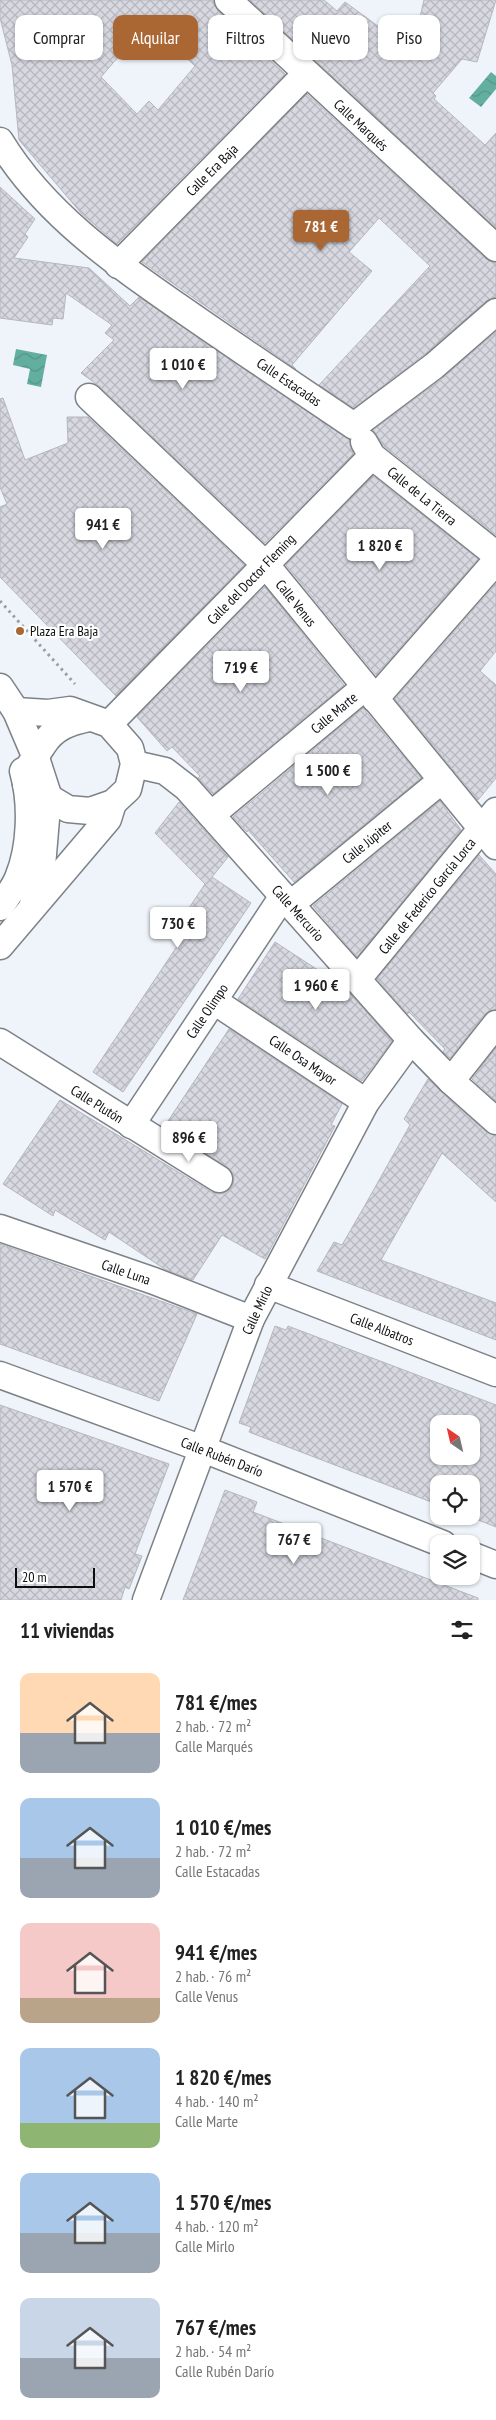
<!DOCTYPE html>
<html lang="es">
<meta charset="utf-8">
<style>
:root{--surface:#fff;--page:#f6f6f6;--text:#222;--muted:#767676;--accent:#aa6734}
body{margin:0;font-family:"PT Sans Narrow",sans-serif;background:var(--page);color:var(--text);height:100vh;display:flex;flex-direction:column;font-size:19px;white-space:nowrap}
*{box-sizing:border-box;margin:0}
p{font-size:16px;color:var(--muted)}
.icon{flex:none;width:28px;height:28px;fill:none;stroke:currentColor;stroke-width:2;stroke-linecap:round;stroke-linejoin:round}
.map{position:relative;height:1600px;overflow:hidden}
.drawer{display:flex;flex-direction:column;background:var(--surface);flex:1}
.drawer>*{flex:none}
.banner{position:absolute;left:15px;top:15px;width:466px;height:45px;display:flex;gap:10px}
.needle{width:32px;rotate:326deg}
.fabs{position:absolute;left:430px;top:1415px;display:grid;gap:10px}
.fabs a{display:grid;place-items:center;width:50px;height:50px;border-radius:10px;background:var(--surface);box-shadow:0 1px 4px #0004;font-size:25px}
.scale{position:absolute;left:15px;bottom:12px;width:80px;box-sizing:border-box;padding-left:5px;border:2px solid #0b0d0f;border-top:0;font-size:14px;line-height:18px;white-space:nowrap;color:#0b0d0f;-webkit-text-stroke:4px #fff;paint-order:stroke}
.price{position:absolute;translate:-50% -42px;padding:0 11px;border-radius:5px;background:#fff;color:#222;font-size:16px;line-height:32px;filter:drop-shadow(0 1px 2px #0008)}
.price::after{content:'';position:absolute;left:50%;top:30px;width:15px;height:11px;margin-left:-8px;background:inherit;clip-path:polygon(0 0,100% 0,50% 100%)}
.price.active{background:var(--accent);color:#fff}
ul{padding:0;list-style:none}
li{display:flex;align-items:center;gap:15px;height:125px;padding:0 20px}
li span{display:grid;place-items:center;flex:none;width:140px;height:100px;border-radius:10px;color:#555}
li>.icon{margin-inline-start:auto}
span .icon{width:60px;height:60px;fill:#fffc;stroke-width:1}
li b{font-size:21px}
h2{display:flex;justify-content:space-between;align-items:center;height:60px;padding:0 20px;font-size:21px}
.pill{padding:0 18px;border-radius:10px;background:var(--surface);box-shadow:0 1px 4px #0004;font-size:18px;line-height:45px}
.pill.active{background:var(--accent);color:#fff}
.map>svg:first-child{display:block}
.water{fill:url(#water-waves)}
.building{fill:url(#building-cross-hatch);stroke:#b6b7be;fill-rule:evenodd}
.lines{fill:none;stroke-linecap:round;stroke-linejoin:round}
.minor-casing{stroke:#7d8287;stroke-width:29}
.path{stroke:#999ea2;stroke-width:3;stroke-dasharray:2.5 4;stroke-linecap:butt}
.minor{stroke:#fff;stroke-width:26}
.poi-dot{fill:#aa6734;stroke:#fff;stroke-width:2}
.labels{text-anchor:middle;stroke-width:4.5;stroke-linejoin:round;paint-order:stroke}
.street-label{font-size:14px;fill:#0b0d0f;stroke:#fff}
.poi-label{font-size:14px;fill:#0b0d0f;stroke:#fff;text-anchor:start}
</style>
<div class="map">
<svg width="496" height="1600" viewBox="0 0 496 1600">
<defs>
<pattern id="water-waves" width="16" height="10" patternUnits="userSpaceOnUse" patternTransform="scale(1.25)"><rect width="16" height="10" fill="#63af9f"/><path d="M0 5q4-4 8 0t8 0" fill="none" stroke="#559588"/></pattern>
<pattern id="building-cross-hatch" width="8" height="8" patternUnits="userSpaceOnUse" patternTransform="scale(1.25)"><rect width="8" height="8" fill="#d7d8e0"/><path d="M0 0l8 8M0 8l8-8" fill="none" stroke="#b7b8bf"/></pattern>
</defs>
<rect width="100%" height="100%" fill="#eef4fa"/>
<!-- water -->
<g class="water">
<path d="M491,72l5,4v13l-15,18 -12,-9z"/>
<path d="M16,349l31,6 -6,32 -14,-3 3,-15 -17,-4z"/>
</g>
<!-- building -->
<g class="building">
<path d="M0,0h213l5,11 67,63 -168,170 -36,-31 -62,-73 -7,-75 -12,-47zM160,33l35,33 -37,44 -9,-9 -12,13 -36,-37 30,-35 5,5 13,-9 2,3z"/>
<path d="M250,0h74l13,11 8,-9 67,49 12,-51h72l-19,62 -15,-3 -29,34 3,3 -2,3 51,46 11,-12v95z"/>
<path d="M307,94l179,165 10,4v34l-10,4 -61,53 -71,54 -35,-23 111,-119 -51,-48 -30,34 23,19 -80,94 4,4 -154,-107z"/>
<path d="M0,187l35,32 -10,15 3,3 -14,21 75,10 41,38 9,-9 211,143 3,14 -88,89 -166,-157 -18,-13 33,-33 -9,-7 7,-8 -46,-32 -3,26 -10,-1 -1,7 -52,-7z"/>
<path d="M496,332v203l-112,-89 -11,-16 70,-52z"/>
<path d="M3,398l22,62 43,-17 -1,-26h21l156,148 -128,131 -116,-119v-70l7,-3 -7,-17v-88z"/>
<path d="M373,476l105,83 -102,116 -90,-110z"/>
<path d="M496,584v67l-16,20 16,14v93l-18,22 -83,-101z"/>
<path d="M265,587l79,98 -131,109 -15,-16 2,-2 -28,-29 -5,4 -30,-34z"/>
<path d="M363,708l58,70 -127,104 -46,-52 -1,2 -14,-15z"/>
<path d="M440,801l21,29 -104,127 -44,-51z"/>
<path d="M179,802l49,55 -16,20 39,26 -128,189 -30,-20 99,-148 -9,-7 22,-33 -50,-51z"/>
<path d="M479,855l17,19v135l-12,6 -34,43 -7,-6 2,-3 -36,-37 -1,2 -31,-35z"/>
<path d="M275,942l69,45 48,54 -30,40 -124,-82z"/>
<path d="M229,1029l113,75 -11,21 4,1 -70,133 -43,-24 -29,45 -27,-10 -57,-38 -4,8 -50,-30 -2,6 -50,-32 57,-84 151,92 8,2 7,-2 6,-5 2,-8 -2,-7 -5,-5 -63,-40z"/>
<path d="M496,1048v53l-24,-22z"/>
<path d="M428,1079l58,53 10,4v66l-54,-49 -61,107 115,43v37l-179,-69 17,-29 8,3 22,-38 46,-82 -6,-6z"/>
<path d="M0,1244l197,70 -38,87 -159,-57z"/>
<path d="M275,1326l11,4 2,-4 208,79v122l-28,-11h3v-32h-32v21l-190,-73 2,-5 -12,-4zM439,1424h32v32h-32z"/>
<path d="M0,1405l169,59 -34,90 7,2 -13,33 -4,-2 -4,13h-121z"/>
<path d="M225,1490l32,12 -4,10 225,86v2h-295z"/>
</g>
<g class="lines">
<defs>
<g id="minor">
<path d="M228,0l268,248"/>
<path d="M0,141c45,74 117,123 186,171 56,39 112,76 168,114l80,-60 62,-54"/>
<path d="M118,265l188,-191"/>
<path d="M89,397l177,168 230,281"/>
<path d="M364,442l8,14 122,97 2,7"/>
<path d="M0,687l16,24 20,47 12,37 -6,71 -10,42"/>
<path d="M375,699l121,-138"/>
<path d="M16,711l32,2 22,-3 39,14 21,24 4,16 -6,25 -15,14 -23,8 -22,-2 -42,-25"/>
<path d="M109,724l263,-268"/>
<path d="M134,764l31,7 22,17 224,252 40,41 45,40"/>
<path d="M28,768c6,-8 9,-15 15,-23 11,-18 27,-23 46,-27"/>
<path d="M211,815l154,-128"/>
<path d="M291,904l151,-124"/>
<path d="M0,907c6,-9 14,-19 18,-29 13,-31 14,-75 5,-107"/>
<path d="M0,946l108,-127 5,-16"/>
<path d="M357,980l139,-169"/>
<path d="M214,1001l152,101"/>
<path d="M0,1042l219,137"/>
<path d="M451,1081l45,-57"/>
<path d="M131,1125l152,-229"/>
<path d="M0,1228l154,53 97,38"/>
<path d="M268,1285l228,88"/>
<path d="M0,1375l203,74 240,95"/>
<path d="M471,1555l25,10"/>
<path d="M146,1600l105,-281 115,-217 45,-62"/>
</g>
</defs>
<!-- minor casing -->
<use href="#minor" class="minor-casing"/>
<!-- path -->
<path class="path" d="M0,601l75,83"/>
<!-- minor -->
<use href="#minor" class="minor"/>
</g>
<!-- markers -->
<circle class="poi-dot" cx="20" cy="631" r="5"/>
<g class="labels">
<!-- street labels -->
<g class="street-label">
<text transform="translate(361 125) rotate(43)" y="5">Calle Marqués</text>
<text transform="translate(212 170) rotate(-45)" y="5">Calle Era Baja</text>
<text transform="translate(289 382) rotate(34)" y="5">Calle Estacadas</text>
<text transform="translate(422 496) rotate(39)" y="5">Calle de La Tierra</text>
<text transform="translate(251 579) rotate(-46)" y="5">Calle del Doctor Fleming</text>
<text transform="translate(296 603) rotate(51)" y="5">Calle Venus</text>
<text transform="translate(334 713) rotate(-40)" y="5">Calle Marte</text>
<text transform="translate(367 842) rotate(-39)" y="5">Calle Júpiter</text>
<text transform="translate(427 896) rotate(-51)" y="5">Calle de Federico García Lorca</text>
<text transform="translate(298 913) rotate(48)" y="5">Calle Mercurio</text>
<text transform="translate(207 1011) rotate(-56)" y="5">Calle Olimpo</text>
<text transform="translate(303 1060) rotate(34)" y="5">Calle Osa Mayor</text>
<text transform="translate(97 1104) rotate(32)" y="5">Calle Plutón</text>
<text transform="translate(126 1272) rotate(19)" y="5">Calle Luna</text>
<text transform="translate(257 1310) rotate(-65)" y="5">Calle Mirlo</text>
<text transform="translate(382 1329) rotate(21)" y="5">Calle Albatros</text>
<text transform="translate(222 1457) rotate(21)" y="5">Calle Rubén Darío</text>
</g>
<!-- poi labels -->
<g class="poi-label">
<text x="30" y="636">Plaza Era Baja</text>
</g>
</g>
</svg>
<div class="fabs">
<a><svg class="needle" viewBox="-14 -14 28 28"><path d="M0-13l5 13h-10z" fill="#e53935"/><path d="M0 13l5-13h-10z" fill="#767676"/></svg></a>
<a><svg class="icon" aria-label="locate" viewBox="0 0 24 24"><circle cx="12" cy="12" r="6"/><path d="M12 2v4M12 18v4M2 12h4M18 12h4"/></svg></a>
<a><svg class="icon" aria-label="layers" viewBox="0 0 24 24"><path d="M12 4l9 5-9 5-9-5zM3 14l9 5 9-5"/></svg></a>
</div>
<div class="scale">20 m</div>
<b class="price active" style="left:321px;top:252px">781 €</b>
<b class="price" style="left:183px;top:390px">1 010 €</b>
<b class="price" style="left:103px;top:550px">941 €</b>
<b class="price" style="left:380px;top:571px">1 820 €</b>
<b class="price" style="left:241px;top:693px">719 €</b>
<b class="price" style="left:328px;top:796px">1 500 €</b>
<b class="price" style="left:178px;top:949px">730 €</b>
<b class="price" style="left:316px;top:1011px">1 960 €</b>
<b class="price" style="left:189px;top:1163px">896 €</b>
<b class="price" style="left:70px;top:1512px">1 570 €</b>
<b class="price" style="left:294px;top:1565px">767 €</b>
<div class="banner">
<a class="pill">Comprar</a>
<a class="pill active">Alquilar</a>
<a class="pill">Filtros</a>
<a class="pill">Nuevo</a>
<a class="pill">Piso</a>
</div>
</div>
<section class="drawer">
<h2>11 viviendas<svg class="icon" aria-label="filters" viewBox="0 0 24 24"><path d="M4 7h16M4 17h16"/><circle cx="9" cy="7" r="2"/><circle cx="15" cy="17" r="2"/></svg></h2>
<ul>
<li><span style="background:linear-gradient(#ffd9b3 60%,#9aa5b1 0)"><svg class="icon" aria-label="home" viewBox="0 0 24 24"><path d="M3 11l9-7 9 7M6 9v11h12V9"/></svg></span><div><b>781 €/mes</b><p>2 hab. · 72 m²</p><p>Calle Marqués</p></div></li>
<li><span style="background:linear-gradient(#a9c7e8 60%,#9aa5b1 0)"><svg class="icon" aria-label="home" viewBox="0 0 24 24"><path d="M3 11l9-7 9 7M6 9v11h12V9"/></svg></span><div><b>1 010 €/mes</b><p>2 hab. · 72 m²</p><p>Calle Estacadas</p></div></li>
<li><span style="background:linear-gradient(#f6c9c9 75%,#b9a48a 0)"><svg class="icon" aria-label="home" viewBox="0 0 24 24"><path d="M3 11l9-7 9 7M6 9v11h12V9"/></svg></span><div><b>941 €/mes</b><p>2 hab. · 76 m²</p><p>Calle Venus</p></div></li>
<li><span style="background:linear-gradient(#a9c7e8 75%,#8fb573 0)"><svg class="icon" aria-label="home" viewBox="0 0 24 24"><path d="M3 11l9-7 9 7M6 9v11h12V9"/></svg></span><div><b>1 820 €/mes</b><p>4 hab. · 140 m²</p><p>Calle Marte</p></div></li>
<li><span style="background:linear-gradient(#a9c7e8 60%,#9aa5b1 0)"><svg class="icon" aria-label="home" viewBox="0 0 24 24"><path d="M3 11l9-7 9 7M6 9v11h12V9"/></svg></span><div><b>1 570 €/mes</b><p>4 hab. · 120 m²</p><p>Calle Mirlo</p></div></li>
<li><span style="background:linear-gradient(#c9d6e8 60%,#9aa5b1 0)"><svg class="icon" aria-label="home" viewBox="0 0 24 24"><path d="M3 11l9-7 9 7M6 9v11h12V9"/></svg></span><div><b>767 €/mes</b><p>2 hab. · 54 m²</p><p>Calle Rubén Darío</p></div></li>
</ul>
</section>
